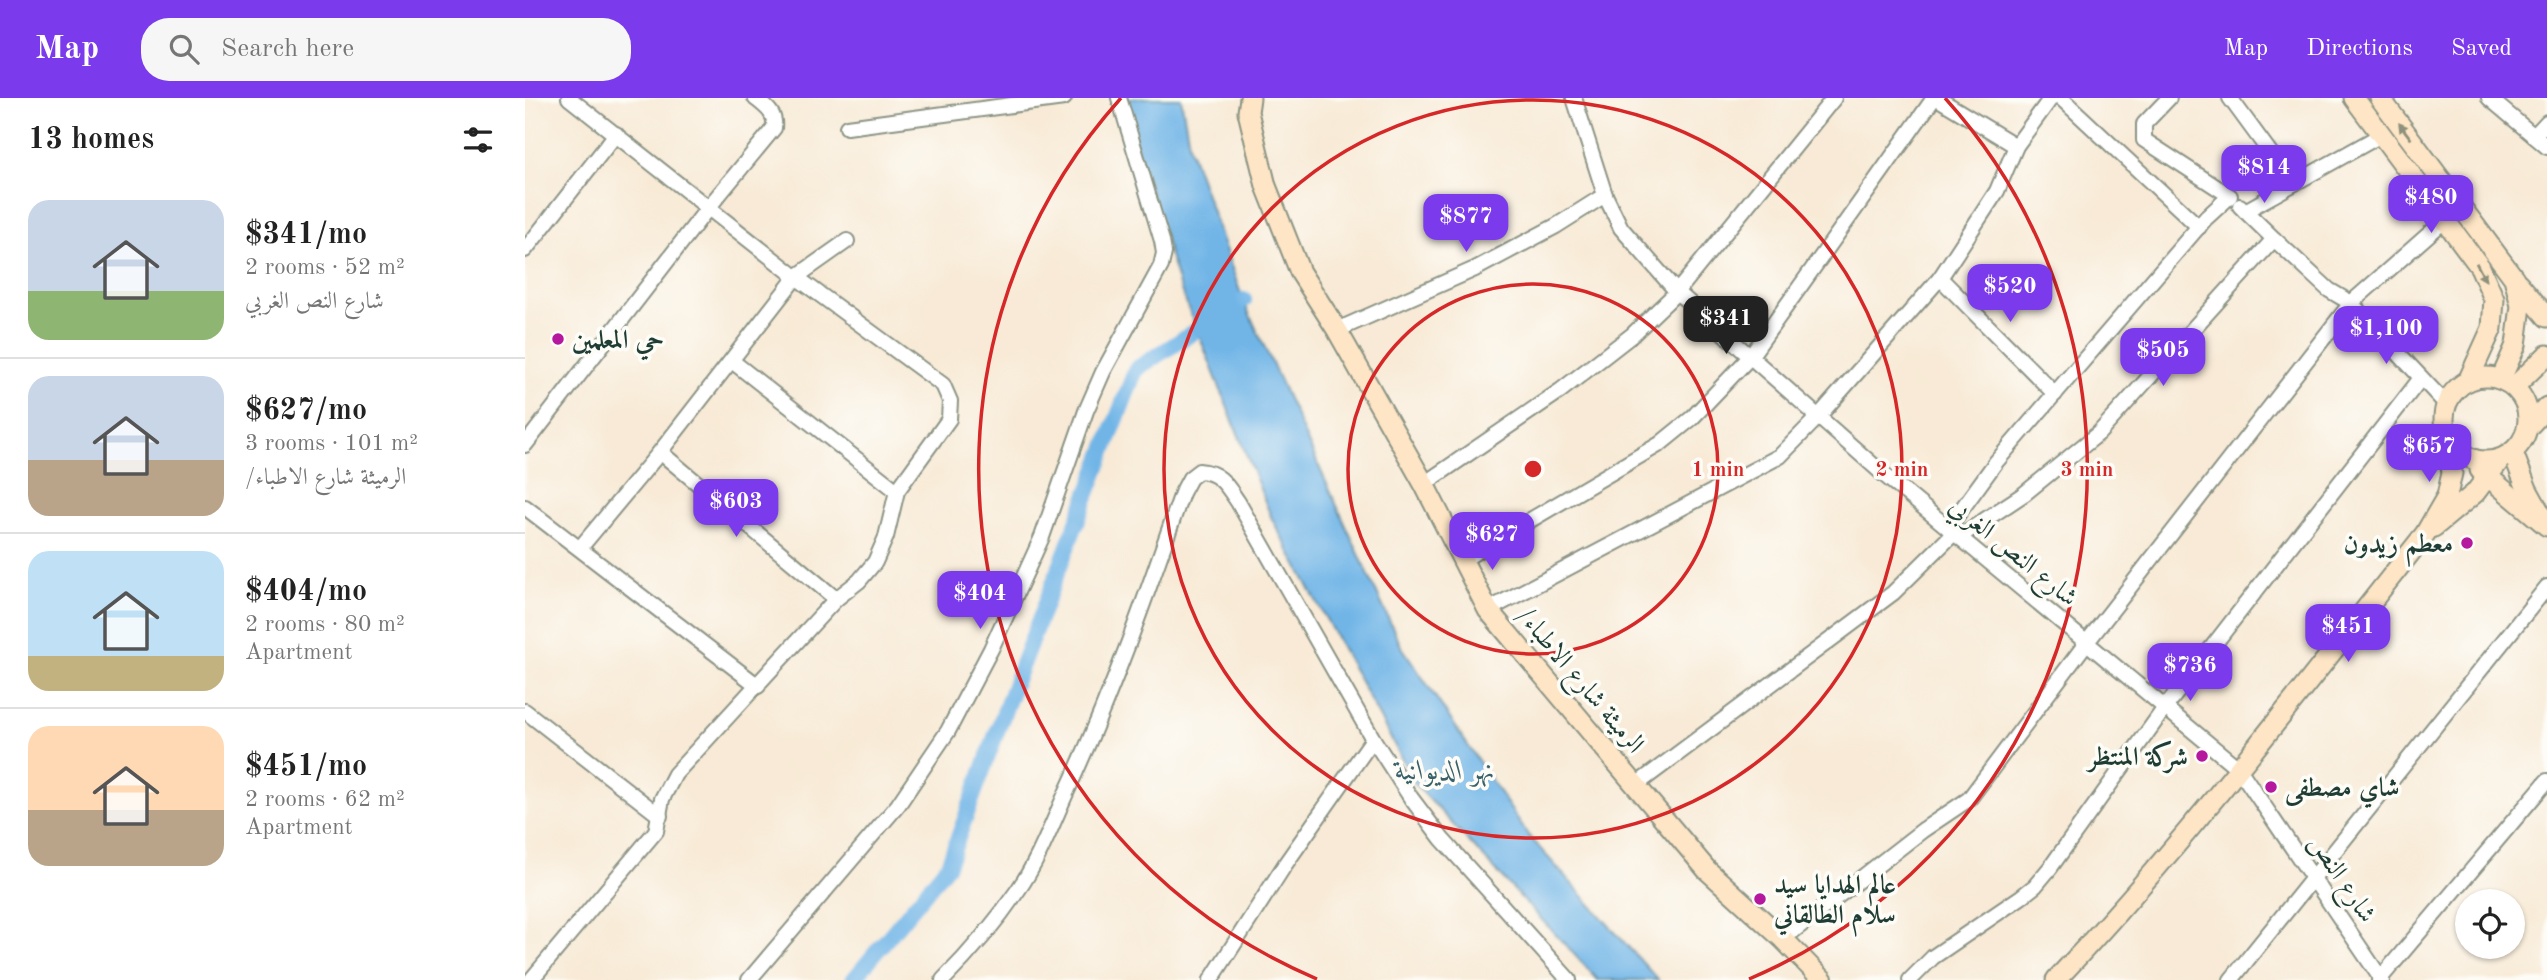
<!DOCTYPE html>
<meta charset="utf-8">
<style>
:root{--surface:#fff;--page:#f6f6f6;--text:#222;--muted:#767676;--line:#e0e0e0;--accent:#7c3aed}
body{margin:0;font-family:"Old Standard TT",Amiri,serif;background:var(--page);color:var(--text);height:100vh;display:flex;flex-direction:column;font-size:26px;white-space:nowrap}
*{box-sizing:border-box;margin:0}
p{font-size:23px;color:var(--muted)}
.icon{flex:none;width:38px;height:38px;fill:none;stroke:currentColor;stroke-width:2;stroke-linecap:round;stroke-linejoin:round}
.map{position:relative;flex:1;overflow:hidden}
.sheet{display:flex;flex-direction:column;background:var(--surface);width:525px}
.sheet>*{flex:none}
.fabs{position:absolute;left:1930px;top:791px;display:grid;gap:14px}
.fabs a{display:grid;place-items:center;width:70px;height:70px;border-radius:50%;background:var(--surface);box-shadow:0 2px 5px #0004;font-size:35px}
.price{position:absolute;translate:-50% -60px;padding:0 16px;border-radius:14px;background:var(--accent);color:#fff;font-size:23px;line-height:46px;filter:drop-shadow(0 2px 4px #0008)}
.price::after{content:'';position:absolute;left:50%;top:42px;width:21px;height:16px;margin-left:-10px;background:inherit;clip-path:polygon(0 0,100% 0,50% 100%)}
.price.active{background:#222;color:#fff}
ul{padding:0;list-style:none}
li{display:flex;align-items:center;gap:21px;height:175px;padding:0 28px}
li+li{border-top:2px solid var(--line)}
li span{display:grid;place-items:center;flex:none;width:196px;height:140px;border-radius:21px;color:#555}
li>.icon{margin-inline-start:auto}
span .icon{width:84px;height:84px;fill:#fffc;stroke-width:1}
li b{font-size:30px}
h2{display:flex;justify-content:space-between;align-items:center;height:84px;padding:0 28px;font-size:30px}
header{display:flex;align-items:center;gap:42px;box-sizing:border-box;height:98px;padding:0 35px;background:var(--accent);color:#fff}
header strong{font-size:33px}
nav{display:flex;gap:38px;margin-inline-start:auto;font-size:24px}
.search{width:490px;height:63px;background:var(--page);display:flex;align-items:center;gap:18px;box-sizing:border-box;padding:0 24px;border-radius:28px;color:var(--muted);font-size:26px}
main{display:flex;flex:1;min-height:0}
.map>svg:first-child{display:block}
.water{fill:#71b5e7;stroke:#48798e;stroke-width:2}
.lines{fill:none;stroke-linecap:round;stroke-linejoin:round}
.canal{stroke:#71b5e7;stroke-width:16}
.street-casing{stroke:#8c9485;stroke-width:18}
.secondary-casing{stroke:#8c9485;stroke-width:23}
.street{stroke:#fff;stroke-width:14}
.secondary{stroke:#fde5c5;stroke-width:19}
.oneway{fill:#8e917c}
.ring{fill:none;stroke:#d62828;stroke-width:3.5}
.poi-dot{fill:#b5179e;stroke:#fdfcf7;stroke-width:2.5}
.labels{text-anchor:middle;stroke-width:7;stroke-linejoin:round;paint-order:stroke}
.poi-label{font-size:26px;font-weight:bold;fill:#1f3d34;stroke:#fdfcf7;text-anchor:start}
.street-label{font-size:26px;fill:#1f3d34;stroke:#fdfcf7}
.water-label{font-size:28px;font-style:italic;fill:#38616a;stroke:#fdfcf7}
.centre{fill:#d62828;stroke:#fdfcf7;stroke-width:3.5}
.ring-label{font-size:21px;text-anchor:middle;font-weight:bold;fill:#d62828;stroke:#fdfcf7;stroke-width:7;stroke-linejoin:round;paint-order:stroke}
</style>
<header>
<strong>Map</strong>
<div class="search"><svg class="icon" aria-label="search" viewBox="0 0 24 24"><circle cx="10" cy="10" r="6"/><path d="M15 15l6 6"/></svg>Search here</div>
<nav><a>Map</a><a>Directions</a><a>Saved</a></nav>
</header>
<main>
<section class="sheet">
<h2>13 homes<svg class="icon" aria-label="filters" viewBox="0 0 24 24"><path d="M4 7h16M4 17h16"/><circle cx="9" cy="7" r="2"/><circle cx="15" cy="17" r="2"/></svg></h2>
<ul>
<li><span style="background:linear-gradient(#c9d6e8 65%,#8fb573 0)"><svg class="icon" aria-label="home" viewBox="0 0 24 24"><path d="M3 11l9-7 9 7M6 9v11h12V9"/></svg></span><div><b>$341/mo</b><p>2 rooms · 52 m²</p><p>شارع النص الغربي</p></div></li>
<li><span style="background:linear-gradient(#c9d6e8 60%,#b9a48a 0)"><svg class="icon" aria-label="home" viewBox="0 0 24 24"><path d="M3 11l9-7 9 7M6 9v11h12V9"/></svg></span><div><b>$627/mo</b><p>3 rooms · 101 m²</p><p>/الرميثة شارع الاطباء</p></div></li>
<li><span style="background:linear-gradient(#bfe0f5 75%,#c2b280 0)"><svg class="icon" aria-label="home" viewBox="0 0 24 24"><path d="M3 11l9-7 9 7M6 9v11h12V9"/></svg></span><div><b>$404/mo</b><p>2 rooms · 80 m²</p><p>Apartment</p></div></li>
<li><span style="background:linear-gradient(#ffd9b3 60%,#b9a48a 0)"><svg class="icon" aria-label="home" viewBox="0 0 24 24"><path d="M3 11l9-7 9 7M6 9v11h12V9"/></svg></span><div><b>$451/mo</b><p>2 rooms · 62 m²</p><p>Apartment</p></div></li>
</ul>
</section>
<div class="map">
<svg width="2022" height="882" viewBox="0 0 2022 882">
<rect width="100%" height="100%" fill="#fdfcf7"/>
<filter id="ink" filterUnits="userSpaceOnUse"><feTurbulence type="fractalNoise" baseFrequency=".0143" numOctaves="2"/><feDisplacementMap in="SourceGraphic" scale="14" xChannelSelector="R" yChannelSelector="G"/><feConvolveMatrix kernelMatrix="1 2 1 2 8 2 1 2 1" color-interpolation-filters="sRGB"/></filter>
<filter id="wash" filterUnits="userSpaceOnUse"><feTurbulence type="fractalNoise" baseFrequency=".00686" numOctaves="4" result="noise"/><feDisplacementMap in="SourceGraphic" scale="28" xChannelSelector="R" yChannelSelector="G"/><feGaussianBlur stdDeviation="1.57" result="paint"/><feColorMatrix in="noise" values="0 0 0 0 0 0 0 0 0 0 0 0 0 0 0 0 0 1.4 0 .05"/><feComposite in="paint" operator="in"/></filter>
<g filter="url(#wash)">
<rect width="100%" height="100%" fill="#f8ead6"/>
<!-- water -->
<path class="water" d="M599,0h57l9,51 53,151 157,344 128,191 130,145h-60l-182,-195 -144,-266 -93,-234 -52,-169z"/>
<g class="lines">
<!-- canal -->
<path class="canal" d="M328,882l95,-115 68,-185 120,-311 108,-69"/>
</g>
</g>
<g filter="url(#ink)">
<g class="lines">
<defs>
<g id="street">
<path d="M1049,0l31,97 16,33 56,64 205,181 357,296 143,211"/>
<path d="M1412,0l79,48"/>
<path d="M1536,0l138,129"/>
<path d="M1705,0l63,86"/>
<path d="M1964,0l58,49"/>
<path d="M322,29l217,-29"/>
<path d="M2009,38l13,-14"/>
<path d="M1715,108l34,33"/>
<path d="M1720,113l136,-76"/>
<path d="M0,152l91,-116"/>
<path d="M1415,180l115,116"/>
<path d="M812,232l138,-61 81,-43 49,-31"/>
<path d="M207,263l165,130"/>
<path d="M0,347l183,-237 66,-80c2,-15 -8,-21 -19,-30"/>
<path d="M135,354l176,147"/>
<path d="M899,386l136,-93 72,-56 45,-43 157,-194"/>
<path d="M0,409l233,179"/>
<path d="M1423,430l48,-66 210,-244 24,-22 -86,-56v-16l25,-26"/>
<path d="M1434,439l65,-43 75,-61 175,-194 55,51 22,13 95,101"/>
<path d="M55,450l80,-96 136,-175 51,-36"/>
<path d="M939,461l196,-115 32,-26 58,-61 184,-259"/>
<path d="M963,512l292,-154 38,-39 122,-139 57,-87 19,-45 35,-48"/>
<path d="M0,613l135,105"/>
<path d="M1111,687l257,-192 61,-60"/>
<path d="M1258,841l140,-109 46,-31 118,-157 264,-339 94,-83"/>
<path d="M6,882l125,-149 6,-32 13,-25 161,-175 23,-18 16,-19 11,-25 11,-46 52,-72 1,-18 -7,-16 -147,-108 -227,-179"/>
<path d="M224,882l149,-175 50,-74 43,-82 51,-112 44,-126 17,-39 58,-106 3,-13 -2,-12 -43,-143"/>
<path d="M418,882c27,-27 53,-58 75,-90 21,-30 34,-66 49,-99 45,-97 80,-197 115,-298l8,-15 9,-7c21,1 28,15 39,31l135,237 38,59 31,41 127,141"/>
<path d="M686,882l75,-117 87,-124"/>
<path d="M1385,882l23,-23 88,-60 14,-11 15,-18 114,-159 257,-331"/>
<path d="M1706,882l316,-393"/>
<path d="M1854,882l168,-199"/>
</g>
<g id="secondary">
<path d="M725,0l-2,14 18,74 34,86 37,58 87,154 64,126 219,260 76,69 40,41"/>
<path d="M1829,0l126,169 14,32 -2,29 -24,53"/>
<path d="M1855,0l134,180 7,28 -5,39 -15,34"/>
<path d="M1993,185l29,34"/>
<circle cx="1961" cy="321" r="42"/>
<path d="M1989,289l33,-32"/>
<path d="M2003,329l19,-20"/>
<path d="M1988,355l14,36 16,29"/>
<path d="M1955,372l67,56"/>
<path d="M1909,429l41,-34 25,-33"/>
<path d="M1531,882c132,-140 249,-295 369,-446l22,-38 5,-23 -5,-37"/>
</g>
</defs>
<!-- street casing -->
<use href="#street" class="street-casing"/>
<!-- secondary casing -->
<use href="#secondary" class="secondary-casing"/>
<!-- street -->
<use href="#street" class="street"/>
<!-- secondary -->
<use href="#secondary" class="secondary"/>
</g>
<!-- one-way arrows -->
<defs><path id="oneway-solid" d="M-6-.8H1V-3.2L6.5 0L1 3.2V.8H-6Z" transform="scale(1.75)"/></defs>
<g class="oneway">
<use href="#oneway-solid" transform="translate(1880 33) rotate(-127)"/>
<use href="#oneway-solid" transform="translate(1956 174) rotate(62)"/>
</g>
</g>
<!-- distance rings -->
<g class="ring">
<circle cx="1008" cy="371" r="185"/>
<circle cx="1008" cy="371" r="369"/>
<path d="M792 881A554 554 0 0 1 596 0M1420 0A554 554 0 0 1 1224 881"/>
</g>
<!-- markers -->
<g class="poi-dot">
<circle cx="33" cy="241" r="7"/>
<circle cx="1942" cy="445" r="7"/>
<circle cx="1677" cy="658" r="7"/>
<circle cx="1746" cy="689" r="7"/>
<circle cx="1235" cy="801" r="7"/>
</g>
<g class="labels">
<!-- poi labels -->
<g class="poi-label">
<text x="47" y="250">حي المعلمين</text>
<text x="1928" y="454" text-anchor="end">معطم زيدون</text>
<text x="1663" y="667" text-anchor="end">شركة المنتظر</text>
<text x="1760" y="698">شاي مصطفى</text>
<text x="1249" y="795">عالم الهدايا سيد<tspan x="1249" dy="30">سلام الطالقاني</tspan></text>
</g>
<!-- street labels -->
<g class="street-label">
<text transform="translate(1489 453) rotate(39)" y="9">شارع النص الغربي</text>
<text transform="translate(1056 581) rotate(50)" y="9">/الرميثة شارع الاطباء</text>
<text transform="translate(1818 780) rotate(56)" y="9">شارع النص</text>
</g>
<!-- water labels -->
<g class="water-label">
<text x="920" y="681">نهر الديوانية</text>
</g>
</g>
<circle cx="1008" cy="371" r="10" class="centre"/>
<g class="ring-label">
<text x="1193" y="378">1 min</text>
<text x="1377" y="378">2 min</text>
<text x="1562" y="378">3 min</text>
</g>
</svg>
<div class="fabs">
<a><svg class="icon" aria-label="locate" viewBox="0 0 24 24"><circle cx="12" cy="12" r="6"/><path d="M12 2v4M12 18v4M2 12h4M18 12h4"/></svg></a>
</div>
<b class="price" style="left:1739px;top:107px">$814</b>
<b class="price" style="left:1906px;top:137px">$480</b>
<b class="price" style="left:941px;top:156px">$877</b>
<b class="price" style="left:1485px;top:226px">$520</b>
<b class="price active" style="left:1201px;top:258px">$341</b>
<b class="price" style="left:1861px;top:268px">$1,100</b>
<b class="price" style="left:1638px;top:290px">$505</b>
<b class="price" style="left:1904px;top:386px">$657</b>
<b class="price" style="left:211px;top:441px">$603</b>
<b class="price" style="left:967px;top:474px">$627</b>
<b class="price" style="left:455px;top:533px">$404</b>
<b class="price" style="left:1823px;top:566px">$451</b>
<b class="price" style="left:1665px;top:605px">$736</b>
</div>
</main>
